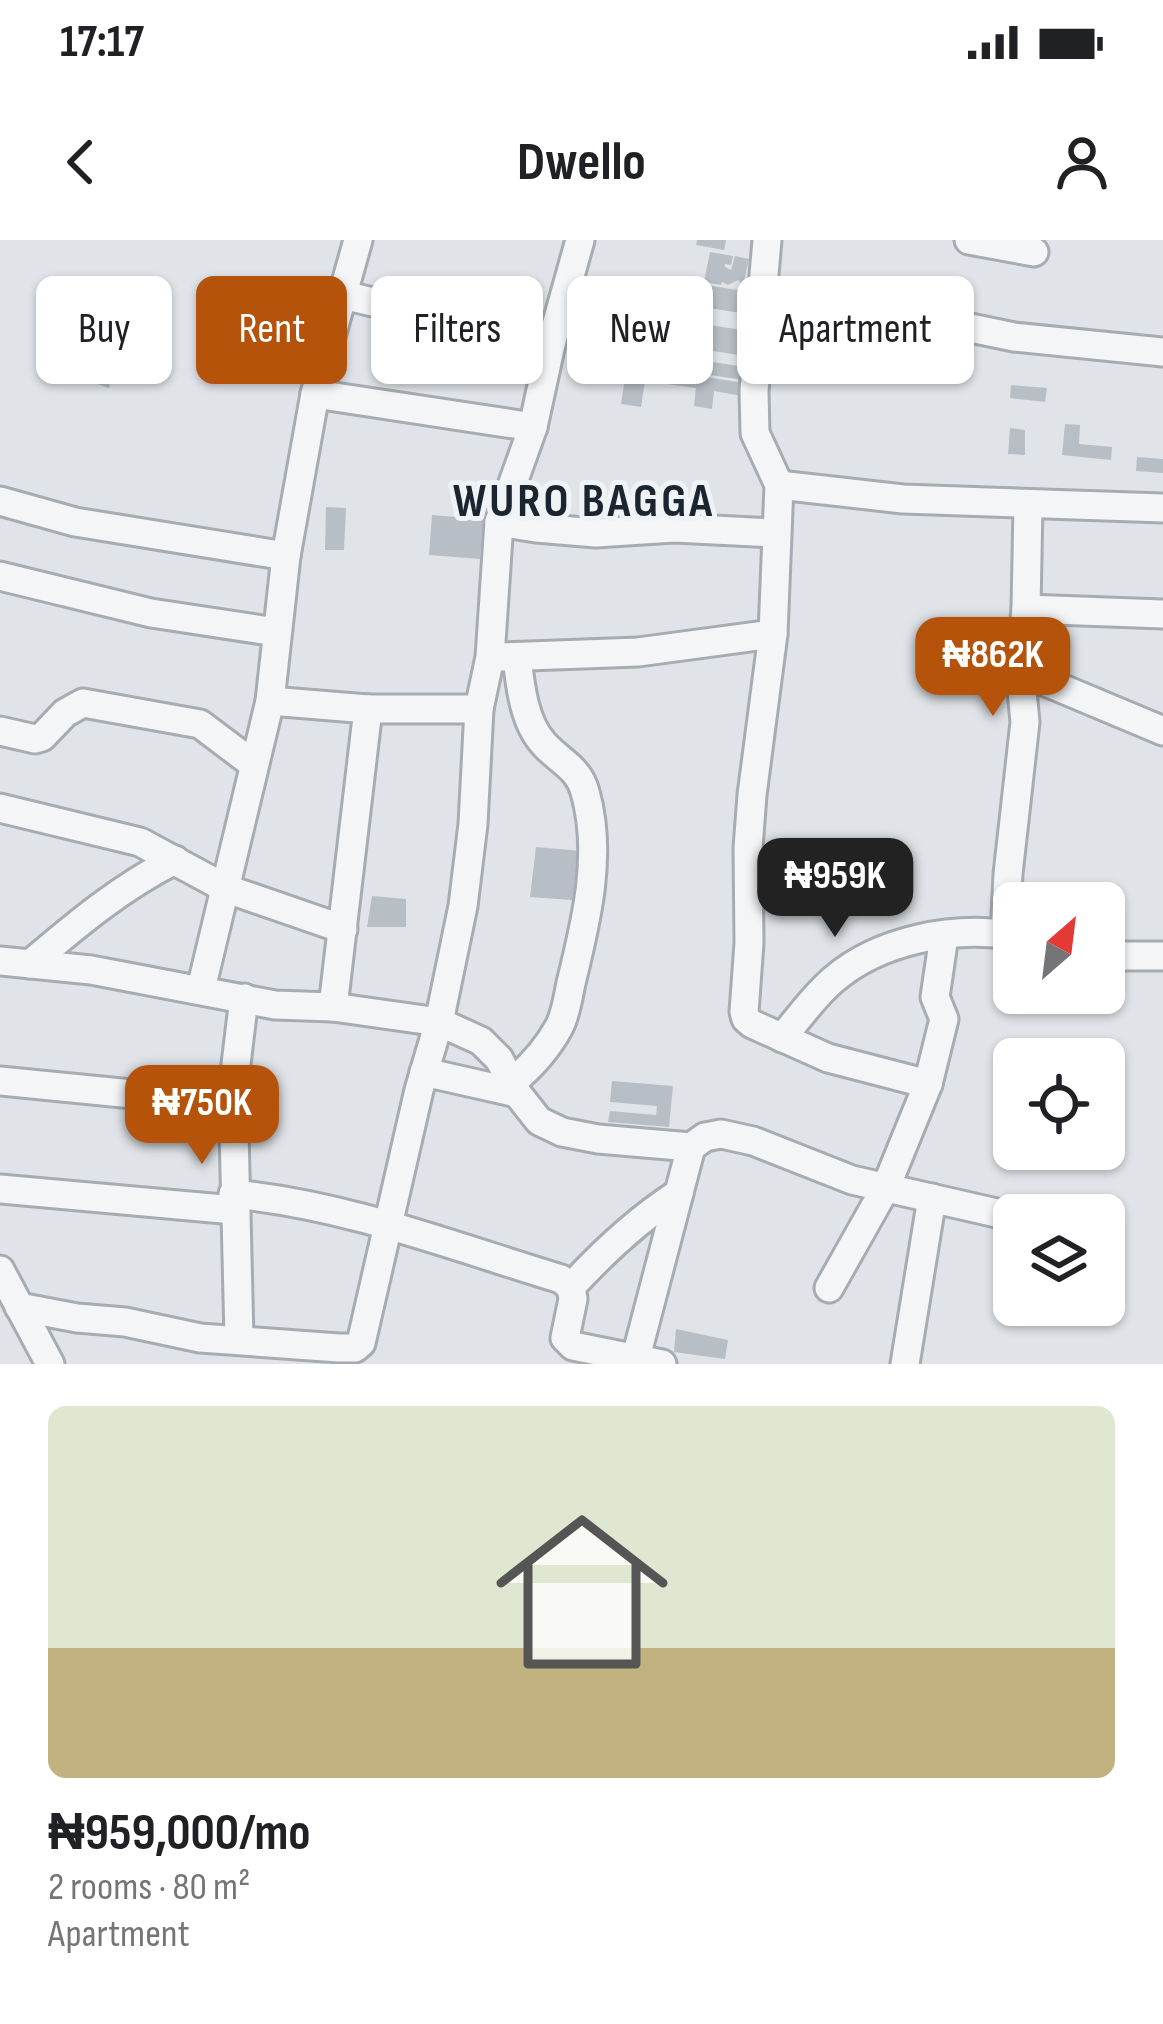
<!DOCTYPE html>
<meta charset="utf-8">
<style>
:root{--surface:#fff;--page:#f2f2f2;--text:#202124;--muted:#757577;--line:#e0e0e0;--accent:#b45309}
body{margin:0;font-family:"Sofia Sans Condensed",sans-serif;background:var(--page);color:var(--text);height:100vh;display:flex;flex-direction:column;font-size:45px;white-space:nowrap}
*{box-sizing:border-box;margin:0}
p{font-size:39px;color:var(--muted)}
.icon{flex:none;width:66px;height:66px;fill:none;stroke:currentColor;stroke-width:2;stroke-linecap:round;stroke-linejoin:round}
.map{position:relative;height:1124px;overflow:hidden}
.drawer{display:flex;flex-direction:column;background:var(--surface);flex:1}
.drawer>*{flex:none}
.guide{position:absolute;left:36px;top:36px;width:1092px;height:108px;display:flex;gap:24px}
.needle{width:78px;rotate:28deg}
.tools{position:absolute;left:993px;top:642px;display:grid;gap:24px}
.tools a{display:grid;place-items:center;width:132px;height:132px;border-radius:18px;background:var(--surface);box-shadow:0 3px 9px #0004;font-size:60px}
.price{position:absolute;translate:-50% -102px;padding:0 27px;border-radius:24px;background:var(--accent);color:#fff;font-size:39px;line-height:78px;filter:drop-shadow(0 3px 6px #0008)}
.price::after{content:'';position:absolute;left:50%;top:72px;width:36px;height:27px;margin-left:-18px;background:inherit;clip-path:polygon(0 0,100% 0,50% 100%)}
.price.selected{background:#222;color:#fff}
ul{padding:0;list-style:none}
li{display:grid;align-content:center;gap:24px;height:636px;padding:0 48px}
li+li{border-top:3px solid var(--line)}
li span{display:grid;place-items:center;height:372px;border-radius:18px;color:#555}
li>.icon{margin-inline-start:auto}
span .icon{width:216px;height:216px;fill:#fffc;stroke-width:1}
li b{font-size:51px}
.pill{padding:0 42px;border-radius:18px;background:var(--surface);box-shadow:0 3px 9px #0004;font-size:42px;line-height:108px}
.pill.selected{background:var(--accent);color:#fff}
.status{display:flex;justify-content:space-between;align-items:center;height:84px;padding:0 60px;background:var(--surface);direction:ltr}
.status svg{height:33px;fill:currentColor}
header{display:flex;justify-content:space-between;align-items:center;height:156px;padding:0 48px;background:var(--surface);font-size:54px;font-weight:700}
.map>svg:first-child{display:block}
.building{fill:#b8bec5}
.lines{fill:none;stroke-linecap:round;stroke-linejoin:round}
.street-casing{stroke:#a6acb2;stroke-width:33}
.street{stroke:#f3f5f7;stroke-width:27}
.labels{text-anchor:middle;stroke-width:10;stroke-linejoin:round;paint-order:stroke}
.district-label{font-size:48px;font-weight:bold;letter-spacing:3px;fill:#1c252f;stroke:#f0f3f6}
</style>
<div class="status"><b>17:17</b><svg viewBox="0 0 49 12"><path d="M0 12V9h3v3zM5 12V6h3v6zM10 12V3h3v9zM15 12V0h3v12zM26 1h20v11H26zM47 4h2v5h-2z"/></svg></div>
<header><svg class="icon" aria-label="back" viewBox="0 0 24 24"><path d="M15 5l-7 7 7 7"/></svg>Dwello<svg class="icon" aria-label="person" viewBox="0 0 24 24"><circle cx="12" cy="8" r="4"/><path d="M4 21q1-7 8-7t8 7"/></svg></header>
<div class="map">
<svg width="1163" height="1124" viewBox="0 0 1163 1124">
<rect width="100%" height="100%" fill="#e0e4e8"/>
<!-- building -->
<g class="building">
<path d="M697,0h29l-2,10 -28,-5z"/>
<path d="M710,12l23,4 -2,9 -6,-1v3l6,3 4,-14 14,3 -6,27 -5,-6 -10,5 -6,-3 -1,3 -17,-3z"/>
<path d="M712,46l32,5 -3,22 -32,-5z"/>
<path d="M570,65l14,3 -2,15 13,2 -4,28 -28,-4z"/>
<path d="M635,75l64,10 -5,32 -4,-1 -3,18 57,9 -2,13 -28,-5 -2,18 -18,-3 2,-18 -51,-7 -4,26 -20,-3 4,-26 -54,-9 2,-12 64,10 3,-19 -10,-2z"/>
<path d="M703,84l39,6 -3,25 -39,-6z"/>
<path d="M77,100l38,14 -6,34 -42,-15z"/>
<path d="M698,120l48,7 -2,13 -48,-7z"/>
<path d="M1011,145l36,3 -2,14 -35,-4z"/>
<path d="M1065,184l15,1 -1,19 33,3 -1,13 -49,-5z"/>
<path d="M1010,188l15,2v25l-17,-1z"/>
<path d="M1137,217l26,2v14l-27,-2z"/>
<path d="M326,267l20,1 -2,42h-19z"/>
<path d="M432,275l36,3v-3h15l-3,44 -51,-4z"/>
<path d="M536,607l46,4 -10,49 -42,-3z"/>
<path d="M372,656l34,3v28h-39z"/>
<path d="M612,841l61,5 -4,41 -61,-5 2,-11 46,4 1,-9 -47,-4z"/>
<path d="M676,1089l52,11 -3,19 -51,-7z"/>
</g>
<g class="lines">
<defs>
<g id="street">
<path d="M767,0l-13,151 1,42 24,52 -6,149 -21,161 -4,53 1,95 -5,69 2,7 6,5 76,34 100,26"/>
<path d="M969,0l65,12"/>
<path d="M343,55l208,49"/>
<path d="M761,57l70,2 183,38 149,15"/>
<path d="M315,154l218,33"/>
<path d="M779,245l124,14 260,9"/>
<path d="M0,261l75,21 211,34"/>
<path d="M499,282l37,6 60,5 78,-5 102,5"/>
<path d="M0,336l151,37 125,19"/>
<path d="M1026,369l137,5"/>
<path d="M500,417l138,-5 135,-18"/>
<path d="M1020,431l143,60"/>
<path d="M270,461l98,8h111"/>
<path d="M0,491l35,8 7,-2 23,-24 18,-10 117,21 53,40"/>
<path d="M0,568l140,34 87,47 116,40"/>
<path d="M1005,695l3,-61 17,-152 -5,-51 6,-62 2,-104"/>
<path d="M1104,714l14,2h45"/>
<path d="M0,721l91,9 184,35 58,2 106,15 42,19 18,18 18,34 22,28 23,11 36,7 93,8"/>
<path d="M30,724c46,-39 91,-77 145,-104"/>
<path d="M201,749l69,-288 16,-145 29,-162 43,-154"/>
<path d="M333,767l35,-298"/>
<path d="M782,798c16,-19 32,-42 51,-58 46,-40 122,-55 181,-44"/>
<path d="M424,832l93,21"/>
<path d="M0,841l233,23"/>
<path d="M511,843c20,-16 36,-34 48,-56 7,-13 9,-30 12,-44 15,-61 32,-129 14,-191 -6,-24 -26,-31 -41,-48 -20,-21 -24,-59 -27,-87"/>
<path d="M0,949l234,21"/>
<path d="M233,954c114,11 219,52 328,85l10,8"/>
<path d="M0,1030l50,94"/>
<path d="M829,1048l57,-101 42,-103 16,-65 -9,-22 9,-61"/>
<path d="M19,1067l58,11 48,4 75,16 139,10h16l6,-5 58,-253 20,-68 24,-116 10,-82 6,-115 11,-52 9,-135 34,-95 18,-83 29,-104"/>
<path d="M239,1099l-6,-250 11,-91"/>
<path d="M636,1117l55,-210 14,-10 16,-3 32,7 99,39 162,37"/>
<path d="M662,1124l-89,-18 -8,-8 8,-39 -2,-12c33,-36 66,-67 108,-94"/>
<path d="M905,1124l27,-166"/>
</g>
</defs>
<!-- street casing -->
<use href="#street" class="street-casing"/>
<!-- street -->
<use href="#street" class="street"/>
</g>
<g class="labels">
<!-- district labels -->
<g class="district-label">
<text x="584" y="276">WURO BAGGA</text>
</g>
</g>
</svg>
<div class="tools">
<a><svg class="needle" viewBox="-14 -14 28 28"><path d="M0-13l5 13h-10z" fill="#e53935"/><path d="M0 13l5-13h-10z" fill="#757577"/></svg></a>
<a><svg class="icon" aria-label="locate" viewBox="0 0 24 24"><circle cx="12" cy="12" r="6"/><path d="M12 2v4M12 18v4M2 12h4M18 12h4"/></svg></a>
<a><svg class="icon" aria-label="layers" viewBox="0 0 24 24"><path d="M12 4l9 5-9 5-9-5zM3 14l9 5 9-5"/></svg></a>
</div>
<b class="price" style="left:993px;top:479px">₦862K</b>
<b class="price selected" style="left:835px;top:700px">₦959K</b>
<b class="price" style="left:202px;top:927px">₦750K</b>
<div class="guide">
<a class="pill">Buy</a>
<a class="pill selected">Rent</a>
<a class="pill">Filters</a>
<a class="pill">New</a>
<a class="pill">Apartment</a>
</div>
</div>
<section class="drawer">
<ul>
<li><span style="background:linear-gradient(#dfe7d0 65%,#c2b280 0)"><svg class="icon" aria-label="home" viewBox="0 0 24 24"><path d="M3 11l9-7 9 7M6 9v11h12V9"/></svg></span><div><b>₦959,000/mo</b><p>2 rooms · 80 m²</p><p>Apartment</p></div></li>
</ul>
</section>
